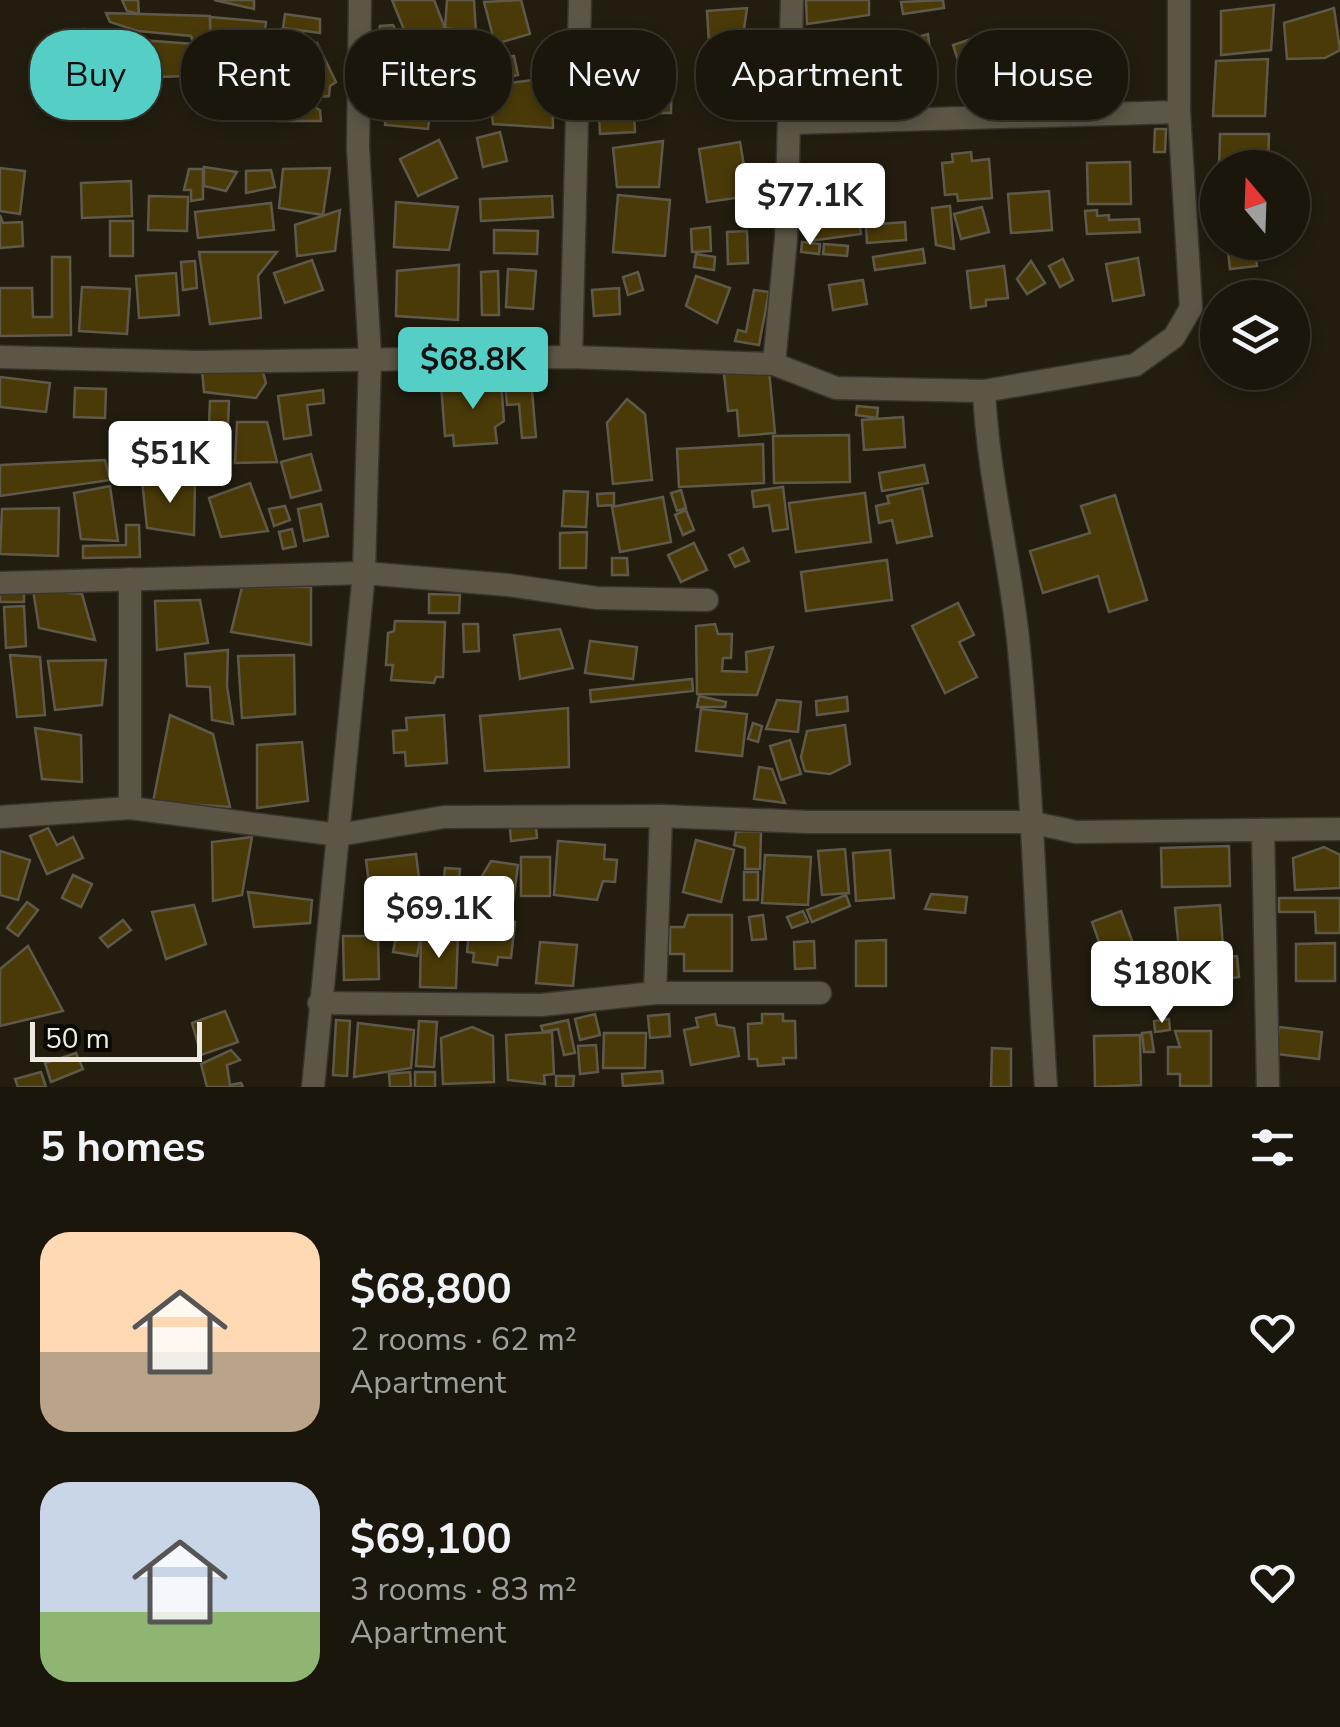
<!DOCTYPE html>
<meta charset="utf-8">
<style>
:root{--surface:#1a160b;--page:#272319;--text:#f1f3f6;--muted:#9f9f9d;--line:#38352c;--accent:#55cec6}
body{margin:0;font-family:"Nunito Sans",sans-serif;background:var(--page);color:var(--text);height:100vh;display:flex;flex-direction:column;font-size:38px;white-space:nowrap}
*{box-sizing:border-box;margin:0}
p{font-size:32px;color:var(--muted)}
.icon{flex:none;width:55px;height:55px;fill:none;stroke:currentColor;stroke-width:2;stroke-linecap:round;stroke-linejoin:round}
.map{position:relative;height:1087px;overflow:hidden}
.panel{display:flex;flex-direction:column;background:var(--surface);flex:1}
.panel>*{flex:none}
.top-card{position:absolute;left:30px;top:30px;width:1280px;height:90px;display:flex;gap:20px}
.needle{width:65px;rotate:341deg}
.buttons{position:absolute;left:1200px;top:150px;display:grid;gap:20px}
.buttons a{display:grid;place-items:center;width:110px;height:110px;border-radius:50%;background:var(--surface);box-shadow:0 5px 15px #0003,0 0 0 2px var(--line);font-size:50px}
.scale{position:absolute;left:30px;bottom:25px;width:172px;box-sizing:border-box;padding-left:10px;border:5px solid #eeeae1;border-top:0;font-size:28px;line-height:35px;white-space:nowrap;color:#eeeae1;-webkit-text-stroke:8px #0a0803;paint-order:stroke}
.price{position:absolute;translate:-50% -85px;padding:0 22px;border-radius:10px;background:#fff;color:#222;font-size:32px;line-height:65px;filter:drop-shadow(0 2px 5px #0008)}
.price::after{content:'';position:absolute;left:50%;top:60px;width:30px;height:22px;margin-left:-15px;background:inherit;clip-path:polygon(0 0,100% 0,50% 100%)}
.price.active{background:var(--accent);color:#111}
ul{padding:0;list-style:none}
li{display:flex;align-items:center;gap:30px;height:250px;padding:0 40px}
li span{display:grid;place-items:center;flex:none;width:280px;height:200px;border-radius:30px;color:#555}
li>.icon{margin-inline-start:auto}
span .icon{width:120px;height:120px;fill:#fffc;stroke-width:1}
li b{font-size:42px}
h2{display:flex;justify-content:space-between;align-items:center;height:120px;padding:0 40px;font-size:42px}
.chip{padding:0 35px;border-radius:40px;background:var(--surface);box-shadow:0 5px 15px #0003,0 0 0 2px var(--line);font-size:35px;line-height:90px}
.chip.active{background:var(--accent);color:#111}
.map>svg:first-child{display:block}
.building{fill:#4a3a08;stroke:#5f5949;stroke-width:2.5}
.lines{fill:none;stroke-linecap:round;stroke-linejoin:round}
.minor-casing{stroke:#39342d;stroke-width:25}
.minor{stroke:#5c5646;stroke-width:22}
</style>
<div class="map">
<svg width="1340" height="1087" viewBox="0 0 1340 1087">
<rect width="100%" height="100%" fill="#221d0f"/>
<!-- building -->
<g class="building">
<path d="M122,0h16l1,14 -12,-3z"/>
<path d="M214,0h40v9z"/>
<path d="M392,0h42l11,28 -36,14z"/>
<path d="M447,0h27l2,33 -31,-5z"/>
<path d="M521,0l9,34 -35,10 -11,-42z"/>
<path d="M806,0h63v15l-62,9z"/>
<path d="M943,0l1,8 -41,6 -2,-12z"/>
<path d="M1274,5l-3,45 -50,5v-44z"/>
<path d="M747,8l-5,36h-33l-2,-33z"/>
<path d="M1334,8l6,42 -15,8 -38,1 -3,-36z"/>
<path d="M106,13l104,3v28l-15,3 -4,-11 -53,-5 -28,-9z"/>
<path d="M285,14l35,5v14l-37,-5z"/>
<path d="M210,17l56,5 -4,34 -15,1 -3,-10 -33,-3z"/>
<path d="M393,25l8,15 -2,27 -25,2 6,-43z"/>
<path d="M83,29l52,2 -2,39 -53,-2z"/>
<path d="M282,29l21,3v14l-23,-1z"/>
<path d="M989,33l10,32 -36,11 -10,-31z"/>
<path d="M928,34l5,43 -36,6 -17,-35z"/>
<path d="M141,40l52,4 -9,32 -46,2z"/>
<path d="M1070,41l5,43 -50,5 -5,-42z"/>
<path d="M317,43l19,39 -6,4 -1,10 -20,2 1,7 10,5 1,11h-44l-1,-68z"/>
<path d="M514,56l4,19 -41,10 -2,-24z"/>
<path d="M1268,59l-3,57h-52l3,-55z"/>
<path d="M709,63l45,2 -1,39 -39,-2 -12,-24 6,-3z"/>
<path d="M436,71l-8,58 -43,-4 8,-52z"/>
<path d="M636,75l36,3 -1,35h-37z"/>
<path d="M552,78l1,50 -60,-4 -4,-39z"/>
<path d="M634,113l1,19 -35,2 -1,-19z"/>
<path d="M1155,129h11l-1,23h-11z"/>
<path d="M500,132l7,29 -24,6 -6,-29z"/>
<path d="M1220,134h49l-1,34h-49z"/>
<path d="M439,140l18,38 -39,18 -18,-37z"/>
<path d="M663,141l-4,46h-42l-4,-39z"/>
<path d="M740,142l9,54 -42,6 -8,-53z"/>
<path d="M971,152l1,9 17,-2 3,39 -34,3 -1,-7 -12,1 -3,-32 11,-1 -1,-8z"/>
<path d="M1130,162l1,42h-43l-1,-41z"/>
<path d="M204,167l33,5 -11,19 -22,-5z"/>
<path d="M0,168l25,3 -5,43 -20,-3z"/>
<path d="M330,168l-7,47 -44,-7 4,-39z"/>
<path d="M189,169h14v30l-12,2v-11h-7z"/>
<path d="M271,170l4,17 -29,6v-22z"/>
<path d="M851,171l10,63 -52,7 -5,-34 7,-30z"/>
<path d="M131,181l1,35 -50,2 -1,-35z"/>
<path d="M1049,191l3,39 -41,3 -3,-39z"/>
<path d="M618,195l52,5 -5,56 -52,-4z"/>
<path d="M149,196l39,1 -1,34 -39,-1z"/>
<path d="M552,196l1,21 -72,4 -1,-22z"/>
<path d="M396,202l62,5 -9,43 -55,-3z"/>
<path d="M271,203l3,27 -76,8 -3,-26z"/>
<path d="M950,206l4,43 -18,-4 -4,-37z"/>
<path d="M982,207l7,25 -28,7 -7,-25z"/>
<path d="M340,210l-5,41 -38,5 -2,-31z"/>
<path d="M1097,210v6l12,-1v5l30,-1 1,13 -53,2 -2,-23z"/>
<path d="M0,215l3,8 19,-1 1,24 -23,2z"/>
<rect x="110" y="221" width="23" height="35"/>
<path d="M905,222l1,18 -39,3 -1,-18z"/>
<path d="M710,227l1,24 -19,1 -1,-23z"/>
<path d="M494,230l44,1 -1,23 -43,-1z"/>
<path d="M747,231l1,32 -20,1 -1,-32z"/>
<path d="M802,242l18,2 -1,10 -18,-2z"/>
<path d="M1227,242h27l3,24 -27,3z"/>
<path d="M824,244l24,2 -1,10 -24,-2z"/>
<path d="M923,249l2,14 -50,7 -2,-13z"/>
<path d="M199,252h78l-19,24 3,42 -51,6z"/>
<path d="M696,254l19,3 -1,13 -20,-3z"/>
<path d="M52,257h18l1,78 -71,1v-48h32l1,29h19z"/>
<path d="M1138,258l6,37 -31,6 -7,-37z"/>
<path d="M1063,259l10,21 -13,7 -11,-21z"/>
<path d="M312,260l11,30 -38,13 -11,-30z"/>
<path d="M195,261l2,27 -14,2 -2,-28z"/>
<path d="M1031,261l14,22 -18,11 -10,-15z"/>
<path d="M459,265l-1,55 -62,-4 1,-45z"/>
<path d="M1004,266l4,32 -22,2v6l-15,2 -4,-37z"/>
<path d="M508,269l28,2 -3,38 -27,-2z"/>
<path d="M498,271l1,44h-17l-1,-43z"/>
<path d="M638,272l5,18 -15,5 -5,-18z"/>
<path d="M176,273l3,42 -40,3 -3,-42z"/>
<path d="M696,276l34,12 -13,35 -31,-17z"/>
<path d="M863,280l4,24 -34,6 -4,-25z"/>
<path d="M82,287l48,2 -3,45 -48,-3z"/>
<path d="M619,288l1,26 -26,2 -2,-26z"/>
<path d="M754,290l15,2 -10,53 -24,-4 3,-11 8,2z"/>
<path d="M530,368l6,69 -14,1 -3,-34 -12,1 -3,-35z"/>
<path d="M202,370l61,2 3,11 -10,15 -52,-6z"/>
<path d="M769,370l6,63 -36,3 -2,-26 -9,1 -4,-37z"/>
<path d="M0,377l50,6 -4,29 -46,-5z"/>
<path d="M501,380l3,41 -9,6 2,16 -43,3 -1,-11 -8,1 -4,-51z"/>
<path d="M75,388l31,1 -1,29 -31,-1z"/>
<path d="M323,390l1,13 -17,2 4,30 -27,4 -6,-43z"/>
<path d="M627,399l18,15 7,66 -39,4 -6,-61z"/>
<path d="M210,401h19l-1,24 -19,-1z"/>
<path d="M857,406l21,2 -1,10 -21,-3z"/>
<path d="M903,417l2,30 -41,3 -2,-30z"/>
<path d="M237,422h30l10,40 -42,1z"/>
<rect x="211" y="430" width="16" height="19"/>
<path d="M849,435l1,47 -76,1 -1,-47z"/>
<path d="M763,444l1,39 -85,4 -2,-38z"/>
<path d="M311,454l10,36 -30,8 -10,-36z"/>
<path d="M105,460l5,20 -110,16v-31z"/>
<path d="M924,465l4,18 -46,8 -3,-18z"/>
<path d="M142,480l53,1 -1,54 -47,-7z"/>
<path d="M250,483l18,48 -47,6 -12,-39z"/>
<path d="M110,486l8,55 -37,-2 -7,-46z"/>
<path d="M783,487l5,42 -15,2 -4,-26 -15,2 -2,-16z"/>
<path d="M922,488l10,48 -35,7 -5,-23 -13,3 -3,-17 13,-3 -2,-7z"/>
<path d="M681,490l5,18 -9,3 -6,-18z"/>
<path d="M564,491l24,1 -2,35 -24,-1z"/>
<path d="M614,493v12l-16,1 -1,-12z"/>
<path d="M865,493l6,49 -75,10 -7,-49z"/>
<path d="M1115,495l32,105 -38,12 -11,-36 -55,17 -13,-42 60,-18 -9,-27z"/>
<path d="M663,497l8,45 -51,10 -8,-45z"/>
<path d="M321,504l7,32 -24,5 -6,-32z"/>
<path d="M285,506l5,14 -16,6 -5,-17z"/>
<path d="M59,508l-1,48 -58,-2 2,-45z"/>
<path d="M686,510l8,20 -11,5 -8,-20z"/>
<path d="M126,525h13l1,32 -57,1v-12l43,-1z"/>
<path d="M292,529l4,17 -13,3 -4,-17z"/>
<path d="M587,532l-1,36h-26v-35z"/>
<path d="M694,543l13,27 -26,12 -13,-27z"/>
<path d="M743,548l6,13 -14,6 -6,-12z"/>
<path d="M612,558h15l1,17h-16z"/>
<path d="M887,560l5,40 -86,11 -5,-39z"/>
<path d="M242,587h69v58l-80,-13z"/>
<rect x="0" y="590" width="24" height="12"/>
<path d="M33,590l49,4 13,46 -56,-12z"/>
<path d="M429,594l31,1 -1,18h-30z"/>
<path d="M200,600l8,43 -51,7 -2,-49z"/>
<path d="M958,603l16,32 -15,7 18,35 -32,16 -33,-67z"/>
<path d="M24,606l2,40 -20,2 -2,-41z"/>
<path d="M395,621l50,1 -2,55h-7l-2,6 -43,-3 2,-15h-7l2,-32 6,-2z"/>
<path d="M463,624h15l1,27 -15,1z"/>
<path d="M715,624l3,10h14l-1,24h-8l-1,13 25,1 -1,-20 27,-5 -16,48 -60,-1 -1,-68z"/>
<path d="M560,629l13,39 -53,11 -6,-44z"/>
<path d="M590,641l47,6 -4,32 -48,-6z"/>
<path d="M228,650l-1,36 6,38 -21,-4 -2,-33 -23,-1 -2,-32z"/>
<path d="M10,655l30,2 5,58 -28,2z"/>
<path d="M294,655l1,59 -53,4 -4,-62z"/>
<path d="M106,660l-4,45 -47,5 -7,-49z"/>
<path d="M692,679l1,12 -102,11 -1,-12z"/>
<path d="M699,696l27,6 -1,5h-28z"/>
<path d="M847,697l1,14 -31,4 -1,-14z"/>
<path d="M777,700l24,2 -3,30 -32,-3z"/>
<path d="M568,708l1,59 -84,4 -5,-55z"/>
<path d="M701,709l46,5 -5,42 -46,-5z"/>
<path d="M170,715l43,19 17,73 -77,-5z"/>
<path d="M444,715l3,48 -41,3 -1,-14 -11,1 -1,-22 14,-1 -1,-12z"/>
<path d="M753,723l9,3 -4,16 -10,-3z"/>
<path d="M845,725l5,39 -20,10 -25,-3 -4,-14 6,-26z"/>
<path d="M35,728l46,7 1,47 -40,-3z"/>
<path d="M790,740l11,34 -20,6 -11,-34z"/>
<path d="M302,742l6,59 -51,7v-63z"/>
<path d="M759,767l13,2 13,34 -31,-4z"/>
<path d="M536,826l1,12 -26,3 -1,-13z"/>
<path d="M48,828l9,17 16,-8 10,21 -36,16 -17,-38z"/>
<path d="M746,831l15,1 -1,37h-15v-21l-11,-3 2,-13z"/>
<path d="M252,837l-10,58 -29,6 -1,-59z"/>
<path d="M696,840l38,10 -13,52 -38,-10z"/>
<path d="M558,841l47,4 -1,14 13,1 -2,22 -12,-1 -6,19 -43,-5z"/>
<path d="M1229,846l1,40 -68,1 -1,-39z"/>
<path d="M1324,847l16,8v33l-45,2 -2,-32z"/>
<path d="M845,849l4,44 -27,2 -4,-44z"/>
<path d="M890,850l4,48 -38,3 -3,-48z"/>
<path d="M0,851l30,9 -12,40 -18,-5z"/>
<path d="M416,854l6,48 -50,6 -6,-48z"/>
<path d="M765,855l46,2 -3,48 -46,-2z"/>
<rect x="521" y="857" width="29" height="39"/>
<path d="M491,861l27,4 -5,38 -30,-7 -1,-20z"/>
<path d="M445,868l15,1 -3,31 -15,-1z"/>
<rect x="744" y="872" width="14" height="28"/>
<path d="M73,875l19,9 -11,23 -19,-9z"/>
<path d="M248,892l64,8 -2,23 -56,4z"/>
<path d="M931,894l36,3 -2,16 -40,-4z"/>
<path d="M846,895l4,11 -38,16 -5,-12z"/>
<path d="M1279,898h61v35h-24l-1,-21h-36z"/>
<path d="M27,902l11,8 -20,26 -11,-8z"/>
<path d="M194,905l12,39 -40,15 -14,-47z"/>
<path d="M1220,905l3,42 -44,4 -4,-43z"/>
<path d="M483,906l20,2 -1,6 13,8 -4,36 -13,-1 -1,8 -24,-3 1,-9 -7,-1 4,-39 11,1z"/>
<path d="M803,911l5,11 -16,6 -5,-11z"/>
<path d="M1121,911l13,35 -30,10 -12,-34z"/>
<path d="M688,915h44v56h-48v-17h-14v-27h14z"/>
<path d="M763,915l3,24 -14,1 -3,-23z"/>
<path d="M123,920l8,10 -23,17 -8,-9z"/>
<path d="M421,935l37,1 -2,52 -36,-1z"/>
<path d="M343,936h35l1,43 -35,1z"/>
<path d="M396,937l24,3 -3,16 -24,-4z"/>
<path d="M886,940v46h-30v-45z"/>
<path d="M814,941l1,27 -20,1 -1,-27z"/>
<path d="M540,942l37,3 -4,41 -37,-3z"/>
<path d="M1335,943v38h-39v-37z"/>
<path d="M28,946l35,65 -63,15v-57z"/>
<path d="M1237,956l2,21 -14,2v9l-33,2 -2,-31z"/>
<path d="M225,1011l13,31 -37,13 -9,-32z"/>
<path d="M595,1014l5,21 -20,5 -5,-21z"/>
<path d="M669,1014l1,22 -20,2 -2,-22z"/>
<path d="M715,1014l2,11 17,3 5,28 -48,9 -7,-35 14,-3 -2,-9z"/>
<path d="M762,1014h21v7h12l1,37h-13l1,6 -26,2 -1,-7h-8l-1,-35 14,-1z"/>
<path d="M1169,1019l1,11 -15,2 -1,-11z"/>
<path d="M336,1020l14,1 -3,55 -14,-1z"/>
<path d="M568,1020l7,33 -11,2 -6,-26 -15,3 -2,-6z"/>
<path d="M419,1021l18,1 -3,45 -18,-1z"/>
<path d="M358,1023l56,7 -3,38 -57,9z"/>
<path d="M472,1027l21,9 1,46 -51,2 -2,-46z"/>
<path d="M1279,1027l43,5 -3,27 -43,-5z"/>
<path d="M1175,1031h36v55h-31v-12h-12v-27h12z"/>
<path d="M552,1032l2,42 -10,1 1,9 -37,-4 -2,-45z"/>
<path d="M1151,1032l3,20h-10l-2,-19z"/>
<path d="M604,1033h42l-1,35h-42z"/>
<path d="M1140,1035l1,50 -46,2 -1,-51z"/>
<path d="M596,1045l2,27 -18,2 -2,-28z"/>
<path d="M992,1048l19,1v38h-20z"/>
<path d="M231,1050l9,10 -13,5 3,20 11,-2 2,4h-36l-6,-23z"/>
<path d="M76,1053l7,16 -32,13 -6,-19z"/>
<path d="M662,1071l1,12 -40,3 -1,-12z"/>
<path d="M41,1072l5,15h-28l-3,-8z"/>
<path d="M410,1072l1,15h-21l-1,-13z"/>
<rect x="415" y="1072" width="20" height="15"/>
<path d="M556,1076h18l-1,11h-17z"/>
</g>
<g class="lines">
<defs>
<g id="minor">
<path d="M791,123l388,-11"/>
<path d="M0,357l197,5 374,-5 203,7 62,24 148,3 151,-26 39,-28 17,-29 -12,-196v-112"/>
<path d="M571,357l9,-357"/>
<path d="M774,364l12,-125 6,-239"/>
<path d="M984,391c4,84 25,165 34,248 15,149 18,299 28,448"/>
<path d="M130,579v229"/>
<path d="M0,583l364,-10 144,12 89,13 110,2"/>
<path d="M0,817l130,-9 209,27 105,-18 217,-1 147,6h221l47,10 264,-3"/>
<path d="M1263,830l5,257"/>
<path d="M655,993h165"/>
<path d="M319,1003l222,2 114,-12 6,-177"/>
<path d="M313,1087l51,-514 6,-216 -12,-209 2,-148"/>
</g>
</defs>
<!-- minor casing -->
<use href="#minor" class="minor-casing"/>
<!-- minor -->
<use href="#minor" class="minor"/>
</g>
</svg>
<div class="buttons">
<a><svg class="needle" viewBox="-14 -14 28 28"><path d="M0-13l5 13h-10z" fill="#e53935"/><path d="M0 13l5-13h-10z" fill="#9f9f9d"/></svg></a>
<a><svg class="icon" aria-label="layers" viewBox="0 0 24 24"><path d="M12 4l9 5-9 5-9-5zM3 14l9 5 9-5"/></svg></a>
</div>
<div class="scale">50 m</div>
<b class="price" style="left:810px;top:248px">$77.1K</b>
<b class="price active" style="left:473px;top:412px">$68.8K</b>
<b class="price" style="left:170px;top:506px">$51K</b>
<b class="price" style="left:439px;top:961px">$69.1K</b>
<b class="price" style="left:1162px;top:1026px">$180K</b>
<div class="top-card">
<a class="chip active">Buy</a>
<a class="chip">Rent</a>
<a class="chip">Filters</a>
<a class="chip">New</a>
<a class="chip">Apartment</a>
<a class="chip">House</a>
</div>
</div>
<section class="panel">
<h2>5 homes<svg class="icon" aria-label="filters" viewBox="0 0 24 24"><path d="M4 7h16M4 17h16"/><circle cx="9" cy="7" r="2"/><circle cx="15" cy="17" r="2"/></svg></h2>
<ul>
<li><span style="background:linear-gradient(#ffd9b3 60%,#b9a48a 0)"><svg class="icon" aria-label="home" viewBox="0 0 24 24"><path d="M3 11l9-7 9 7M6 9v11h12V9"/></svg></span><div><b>$68,800</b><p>2 rooms · 62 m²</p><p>Apartment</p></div><svg class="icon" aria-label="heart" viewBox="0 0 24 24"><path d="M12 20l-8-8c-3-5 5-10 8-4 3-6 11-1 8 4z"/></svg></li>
<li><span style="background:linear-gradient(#c9d6e8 65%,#8fb573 0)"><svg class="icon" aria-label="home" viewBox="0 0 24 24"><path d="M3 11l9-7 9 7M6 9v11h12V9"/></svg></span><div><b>$69,100</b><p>3 rooms · 83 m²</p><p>Apartment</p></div><svg class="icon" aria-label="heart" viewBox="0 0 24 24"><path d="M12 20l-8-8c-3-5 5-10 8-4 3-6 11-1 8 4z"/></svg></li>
</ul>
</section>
